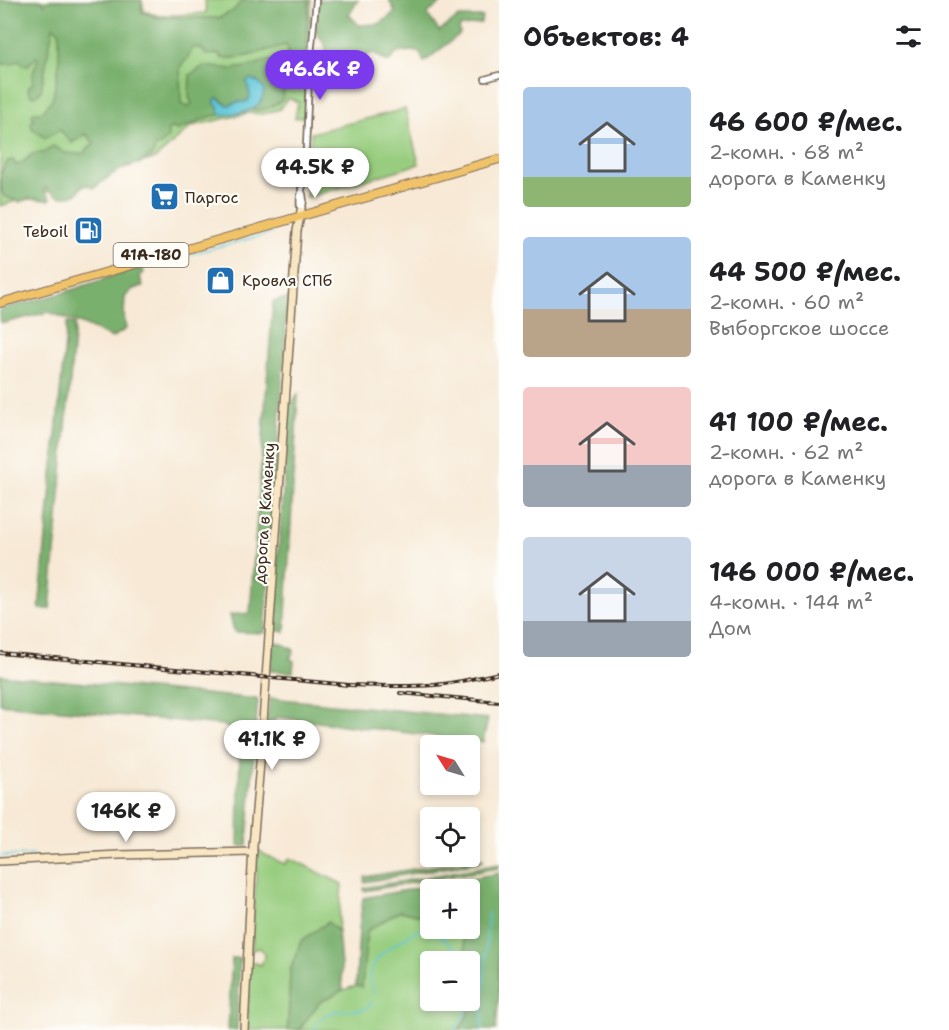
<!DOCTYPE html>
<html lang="ru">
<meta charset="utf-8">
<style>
:root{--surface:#fff;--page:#f2f2f2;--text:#202124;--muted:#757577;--accent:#7c3aed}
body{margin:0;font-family:"Shantell Sans",sans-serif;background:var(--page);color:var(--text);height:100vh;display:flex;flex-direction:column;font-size:22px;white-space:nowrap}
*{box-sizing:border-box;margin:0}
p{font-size:20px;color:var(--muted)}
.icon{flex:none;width:33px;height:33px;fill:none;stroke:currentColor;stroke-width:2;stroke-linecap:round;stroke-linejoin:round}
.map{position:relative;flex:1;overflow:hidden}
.details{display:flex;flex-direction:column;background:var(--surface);width:450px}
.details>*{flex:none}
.needle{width:39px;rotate:307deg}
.controls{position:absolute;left:420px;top:735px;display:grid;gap:12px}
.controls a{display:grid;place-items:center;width:60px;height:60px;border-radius:6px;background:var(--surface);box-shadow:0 3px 9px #0003;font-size:30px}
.price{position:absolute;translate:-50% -51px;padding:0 14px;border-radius:21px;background:#fff;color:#222;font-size:20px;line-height:39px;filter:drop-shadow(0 2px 3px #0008)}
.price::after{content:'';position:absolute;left:50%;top:36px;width:18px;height:14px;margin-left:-9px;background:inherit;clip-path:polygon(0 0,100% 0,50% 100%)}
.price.current{background:var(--accent);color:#fff}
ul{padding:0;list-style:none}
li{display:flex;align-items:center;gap:18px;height:150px;padding:0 24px}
li span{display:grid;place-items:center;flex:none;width:168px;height:120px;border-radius:6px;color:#555}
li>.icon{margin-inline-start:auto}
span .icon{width:72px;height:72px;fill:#fffc;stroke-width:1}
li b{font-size:26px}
h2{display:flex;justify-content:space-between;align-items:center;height:72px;padding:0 24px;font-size:26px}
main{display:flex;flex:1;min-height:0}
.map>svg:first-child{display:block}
.green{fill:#98cd7f;stroke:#6a7c4e;stroke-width:1.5}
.forest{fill:#7ab06e;stroke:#5a6d46;stroke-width:1.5;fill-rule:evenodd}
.water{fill:#5dc6d9;stroke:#4c787c;stroke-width:1.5}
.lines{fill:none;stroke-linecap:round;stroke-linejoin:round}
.stream{stroke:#5dc6d9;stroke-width:1.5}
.street-casing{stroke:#7d6d5e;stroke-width:8}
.secondary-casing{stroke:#7d6d5e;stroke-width:10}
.primary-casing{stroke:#7d6d5e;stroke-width:10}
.street{stroke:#fff;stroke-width:4.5}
.secondary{stroke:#f9e7c3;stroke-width:7}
.primary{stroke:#f1c369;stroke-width:8}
.rail-casing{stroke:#3b2a1e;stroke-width:4}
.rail{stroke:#fdfcf7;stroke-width:1.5;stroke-dasharray:4.5;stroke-linecap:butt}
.labels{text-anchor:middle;stroke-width:4.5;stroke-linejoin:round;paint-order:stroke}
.shield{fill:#fdfcf7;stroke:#75695f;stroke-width:1.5}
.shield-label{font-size:15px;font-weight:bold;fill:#3b2a1e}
.poi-label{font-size:16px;fill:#3b2a1e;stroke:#fdfcf7;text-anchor:start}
.street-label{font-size:16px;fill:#3b2a1e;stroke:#fdfcf7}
</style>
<main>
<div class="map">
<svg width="499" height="1030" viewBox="0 0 499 1030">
<rect width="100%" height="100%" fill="#fdfcf7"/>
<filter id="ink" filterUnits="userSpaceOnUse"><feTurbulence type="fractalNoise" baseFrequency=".0167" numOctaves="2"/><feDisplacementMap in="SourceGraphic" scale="12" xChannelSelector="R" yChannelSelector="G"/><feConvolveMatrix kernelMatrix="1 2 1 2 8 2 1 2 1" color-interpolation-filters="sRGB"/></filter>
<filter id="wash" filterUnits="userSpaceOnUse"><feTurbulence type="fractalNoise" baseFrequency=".008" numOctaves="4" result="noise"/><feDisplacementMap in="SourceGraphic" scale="24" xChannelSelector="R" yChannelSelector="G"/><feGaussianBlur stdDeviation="1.35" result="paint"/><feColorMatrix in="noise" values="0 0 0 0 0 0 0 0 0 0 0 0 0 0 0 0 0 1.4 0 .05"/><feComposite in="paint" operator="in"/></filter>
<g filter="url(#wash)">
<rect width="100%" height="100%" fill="#f7e9d5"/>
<!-- green -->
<g class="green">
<path d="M0,0h142l2,11 15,5 47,-3 -1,-13h106l-6,117 -10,1 3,-16 -10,-4 -8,11 -17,5 -14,-1 -57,13 -36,32 -156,48z"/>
<path d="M405,109l14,55 -113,34 5,-65z"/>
<path d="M258,849l7,6 20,9 5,-6 52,26 -4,47 -10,-8 -34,38 -4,10 -2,59h-41l3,-69 11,4c3,-7 5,-11 -1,-17l-9,2z"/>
<path d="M400,911l30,7v10l22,1 10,6 10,-9 -6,21 2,14 -38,1v38h40v-29l4,25 -9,25 -6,9h-160c6,-8 14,-22 21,-28 8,-7 32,-17 42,-16l4,-55z"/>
</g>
<!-- forest -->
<g class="forest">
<path d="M0,0h42l2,4 4,-3 3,-1h91v12l15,5 62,1 14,-7 10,-11h66l-4,60 -12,8 -15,-3 9,8 -5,27c-10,7 -17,11 -29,10l9,-10 -15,-19 3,15 -2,5c-8,3 -1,1 -9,1 -11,1 -7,7 -19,-3l-5,3 3,5 2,8c-18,1 -26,11 -44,15l-5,-3 -3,3v9l-8,6 -5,2 -2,7 -12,9 -14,3 -14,8 -19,14 -7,-3 -5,1 -5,8c-16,4 -18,5 -31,-6l-2,2 6,8 -1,2 -21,-1 -9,3 -15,-6 -2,-4 -2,-18 8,-13 5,-1 3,5c13,-2 11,-15 28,-12l9,-7 12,7 17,1 12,-11 -8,-9 -14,9 -12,-13 -15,8 -13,-10 -1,-5 3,-4 -2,-4 2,-3h8l11,-14 6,-34v-33l-6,-4 -12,64 -6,5 -4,-1 -3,-4 1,-4 4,-4c-1,-8 1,-16 5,-23l-1,-3 -10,9 -4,-1 -4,-5c-7,6 -11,4 -19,4zM286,45l3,7 -14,9h-8l-21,6 -14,2 -28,-3 -14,9 -1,22 3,6 -4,4 -7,-3 -1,-37 8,-9 5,-11 9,2 4,6 14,-1 1,4c24,2 43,-8 65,-13z"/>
<path d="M318,0h40l-9,15 10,10 20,-1 16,-12 -6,-12h56l-18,14 12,17 20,-14h24l-2,6 -22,4 1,7 -36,28 -4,-9 -7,-2 -15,1 -10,10 -14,-9 -45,13 -4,-22 -9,-12z"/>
<path d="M142,268l2,4 -4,5 3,9 -10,3 -8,8 -1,18 2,14 -14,9 -28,-13 -35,-13 -45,11 -4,-1v-13l59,-15 69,-23z"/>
<path d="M288,298l-23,335 -31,-1 -4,-17 20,-2 23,-312z"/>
<path d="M67,322l8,2 -25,285h-11z"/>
<path d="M298,394l-13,238 -13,-2 18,-225z"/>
<path d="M271,641l14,4 9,5 -4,9 4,2 -1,11 -23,-1z"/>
<path d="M0,675l258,24 -11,147h-9l2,-104c-4,-8 -9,-14 -18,-17l-222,-21z"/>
<path d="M270,698l218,21 -5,23 -207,-25 -1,3 -9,5z"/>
<path d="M483,858v3l-119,21 1,-5z"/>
<path d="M499,864v4l-135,23v-3z"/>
<path d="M499,873v120l-3,37h-37c6,-8 15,-25 15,-35 0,-11 -4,-22 -4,-33l-2,-1 -6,-26 -10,-6 18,-1v-38h-40v28l-30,-7 -33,20 -5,56 -6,-1 3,-57 4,-31z"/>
<path d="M328,922l10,9 5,59 -23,12 -21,28h-11l2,-59 11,-30z"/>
<path d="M232,958h8l-3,72h-9z"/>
</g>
<!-- water -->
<path class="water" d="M250,79l8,3 6,7c-1,24 -25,25 -44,26l-2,-8 -4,-5 3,-4c3,2 8,7 12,7 2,0 8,-3 9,-3 3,0 7,0 10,-1l2,-5 -3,-15z"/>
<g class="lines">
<!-- stream -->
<g class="stream">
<path d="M155,263l117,-30"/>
<path d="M0,856l35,-1"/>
<path d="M374,993c-1,-6 -6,-12 -4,-18 4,-20 22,-29 38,-39 3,-2 8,-6 12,-6 15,-2 38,19 44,32"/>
<path d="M313,1030c5,-6 9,-14 17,-17 13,-6 37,3 43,-12"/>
<path d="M455,1030c8,-12 17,-27 15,-41"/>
<path d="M482,1030l6,-117"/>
</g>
</g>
</g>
<g filter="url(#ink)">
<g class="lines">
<defs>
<g id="street">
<path d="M485,79l14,-4"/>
<path d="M301,189c4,8 4,14 0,22"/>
<path d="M301,211c-3,-10 -1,-16 2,-25 2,-5 2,-11 2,-16l4,-92 7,-78"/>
</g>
<g id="secondary">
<path d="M0,861l119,-6 134,-3"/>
<path d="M244,1030l9,-184 8,-95 36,-520 4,-20"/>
</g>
<path id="primary" d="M0,303l499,-144"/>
</defs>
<!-- street casing -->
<use href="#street" class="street-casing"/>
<!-- secondary casing -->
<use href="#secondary" class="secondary-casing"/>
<!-- primary casing -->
<use href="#primary" class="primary-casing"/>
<!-- street -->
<use href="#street" class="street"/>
<!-- secondary -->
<use href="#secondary" class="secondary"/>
<!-- primary -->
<use href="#primary" class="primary"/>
<defs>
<g id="rail">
<path d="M0,653l349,32c29,1 57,2 85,0 22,-2 44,-7 65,-12"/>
<path d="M400,693l99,9"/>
</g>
</defs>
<!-- rail casing -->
<use href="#rail" class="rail-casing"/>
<!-- rail -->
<use href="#rail" class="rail"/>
</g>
</g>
<!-- icons -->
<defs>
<symbol id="supermarket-square" viewBox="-11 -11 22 22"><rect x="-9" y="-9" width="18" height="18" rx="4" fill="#1f6fb2" stroke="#fdfcf7"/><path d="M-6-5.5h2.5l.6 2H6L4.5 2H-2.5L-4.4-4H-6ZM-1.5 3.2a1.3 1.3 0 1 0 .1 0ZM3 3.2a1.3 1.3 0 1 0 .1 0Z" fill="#fff"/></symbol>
<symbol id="fuel-square" viewBox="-11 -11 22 22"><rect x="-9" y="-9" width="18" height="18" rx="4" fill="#1f6fb2" stroke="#fdfcf7"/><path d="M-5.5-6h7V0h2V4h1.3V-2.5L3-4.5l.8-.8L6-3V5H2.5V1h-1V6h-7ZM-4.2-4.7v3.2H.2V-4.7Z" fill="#fff"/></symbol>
<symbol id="shop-square" viewBox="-11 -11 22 22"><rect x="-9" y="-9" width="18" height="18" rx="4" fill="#1f6fb2" stroke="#fdfcf7"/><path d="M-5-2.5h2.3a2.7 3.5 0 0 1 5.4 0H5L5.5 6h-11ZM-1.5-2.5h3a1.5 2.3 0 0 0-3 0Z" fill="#fff"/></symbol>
</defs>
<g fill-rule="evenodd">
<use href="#supermarket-square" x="148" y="180" width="33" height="33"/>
<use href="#fuel-square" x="72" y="214" width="33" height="33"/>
<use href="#shop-square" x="204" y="264" width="33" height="33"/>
</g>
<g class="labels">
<!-- shield labels -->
<rect class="shield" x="113.5" y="243" width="75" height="24" rx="4.5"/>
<g class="shield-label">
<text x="151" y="260">41А-180</text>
</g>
<!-- poi labels -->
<g class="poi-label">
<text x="185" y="203">Паргос</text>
<text x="68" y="237" text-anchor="end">Teboil</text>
<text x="242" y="286">Кровля СПб</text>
</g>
<!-- street labels -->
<g class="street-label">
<text transform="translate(264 513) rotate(-86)" y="6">дорога в Каменку</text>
</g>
</g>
</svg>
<div class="controls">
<a><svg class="needle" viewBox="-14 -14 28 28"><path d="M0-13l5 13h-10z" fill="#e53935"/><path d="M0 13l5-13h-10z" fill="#757577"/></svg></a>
<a><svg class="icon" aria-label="locate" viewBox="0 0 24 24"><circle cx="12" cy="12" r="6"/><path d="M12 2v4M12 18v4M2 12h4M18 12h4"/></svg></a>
<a>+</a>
<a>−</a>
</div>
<b class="price current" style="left:320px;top:101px">46.6K ₽</b>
<b class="price" style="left:315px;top:199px">44.5K ₽</b>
<b class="price" style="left:272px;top:771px">41.1K ₽</b>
<b class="price" style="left:126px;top:843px">146K ₽</b>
</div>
<section class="details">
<h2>Объектов: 4<svg class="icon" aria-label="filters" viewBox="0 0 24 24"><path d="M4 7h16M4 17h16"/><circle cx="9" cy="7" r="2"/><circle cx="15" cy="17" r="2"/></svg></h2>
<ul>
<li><span style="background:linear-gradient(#a9c7e8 75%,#8fb573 0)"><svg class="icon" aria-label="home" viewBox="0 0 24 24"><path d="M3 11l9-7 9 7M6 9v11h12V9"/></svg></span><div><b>46 600 ₽/мес.</b><p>2-комн. · 68 m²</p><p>дорога в Каменку</p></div></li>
<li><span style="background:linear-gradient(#a9c7e8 60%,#b9a48a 0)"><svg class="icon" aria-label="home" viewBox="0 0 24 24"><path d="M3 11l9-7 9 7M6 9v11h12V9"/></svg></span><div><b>44 500 ₽/мес.</b><p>2-комн. · 60 m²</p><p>Выборгское шоссе</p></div></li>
<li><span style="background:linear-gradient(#f6c9c9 65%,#9aa5b1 0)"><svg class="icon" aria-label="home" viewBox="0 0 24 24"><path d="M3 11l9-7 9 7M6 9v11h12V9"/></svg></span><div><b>41 100 ₽/мес.</b><p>2-комн. · 62 m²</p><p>дорога в Каменку</p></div></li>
<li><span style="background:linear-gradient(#c9d6e8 70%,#9aa5b1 0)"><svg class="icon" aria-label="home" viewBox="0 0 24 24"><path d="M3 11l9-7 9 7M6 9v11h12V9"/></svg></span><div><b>146 000 ₽/мес.</b><p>4-комн. · 144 m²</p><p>Дом</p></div></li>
</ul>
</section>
</main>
